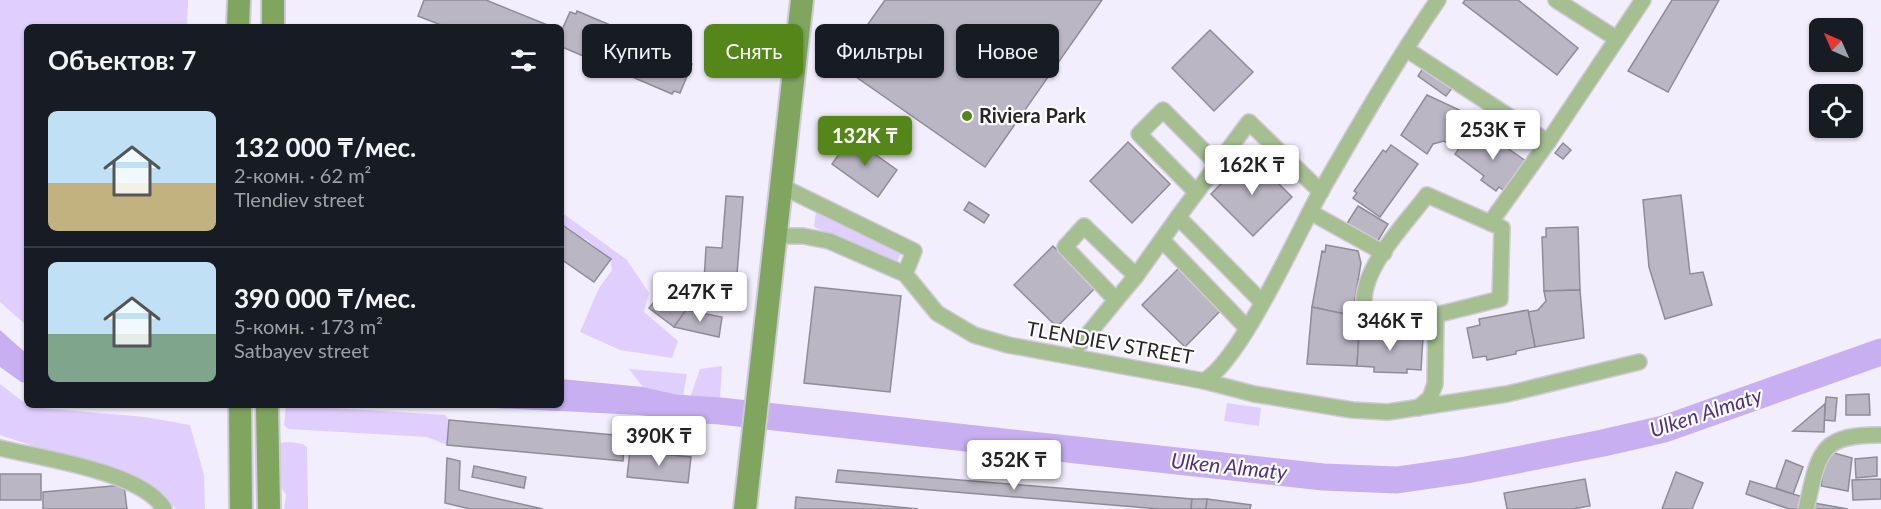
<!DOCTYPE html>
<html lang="ru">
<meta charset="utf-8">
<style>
:root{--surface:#171b24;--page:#242831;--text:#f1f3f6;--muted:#9ea1a6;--line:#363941;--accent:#55861a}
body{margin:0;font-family:Lato,sans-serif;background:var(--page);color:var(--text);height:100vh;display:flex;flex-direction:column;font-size:22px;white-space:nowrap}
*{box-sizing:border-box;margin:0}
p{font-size:20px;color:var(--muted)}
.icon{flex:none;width:33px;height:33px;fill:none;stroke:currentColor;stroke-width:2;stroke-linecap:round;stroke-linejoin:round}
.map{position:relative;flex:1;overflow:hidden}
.drawer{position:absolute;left:24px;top:24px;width:540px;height:384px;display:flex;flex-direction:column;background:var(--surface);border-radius:9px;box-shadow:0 2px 4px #0004}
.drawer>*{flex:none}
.banner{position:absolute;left:582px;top:24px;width:570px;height:54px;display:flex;gap:12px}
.needle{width:39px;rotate:315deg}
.buttons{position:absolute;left:1809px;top:18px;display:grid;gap:12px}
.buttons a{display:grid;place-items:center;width:54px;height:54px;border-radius:9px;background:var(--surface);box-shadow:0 2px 4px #0004;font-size:30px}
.price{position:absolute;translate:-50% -51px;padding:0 14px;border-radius:6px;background:#fff;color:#222;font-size:20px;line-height:39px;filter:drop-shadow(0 2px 3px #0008)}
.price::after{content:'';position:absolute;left:50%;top:36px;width:18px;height:14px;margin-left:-9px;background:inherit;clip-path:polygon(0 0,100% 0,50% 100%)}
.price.active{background:var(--accent);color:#fff}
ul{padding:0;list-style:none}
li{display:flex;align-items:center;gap:18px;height:150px;padding:0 24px}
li+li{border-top:2px solid var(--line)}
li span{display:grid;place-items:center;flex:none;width:168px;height:120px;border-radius:9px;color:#555}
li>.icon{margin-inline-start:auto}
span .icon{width:72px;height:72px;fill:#fffc;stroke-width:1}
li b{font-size:26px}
h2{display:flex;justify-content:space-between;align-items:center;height:72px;padding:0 24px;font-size:26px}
.pill{padding:0 21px;border-radius:9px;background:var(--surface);box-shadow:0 2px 4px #0004;font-size:21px;line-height:54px}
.pill.active{background:var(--accent);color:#fff}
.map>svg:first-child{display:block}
.green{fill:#e0cffe}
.water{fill:#c7aff1}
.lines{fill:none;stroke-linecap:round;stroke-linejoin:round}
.river{stroke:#c7aff1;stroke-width:27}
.building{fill:#bbb6c4;stroke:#8f8b98;stroke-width:1.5}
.minor-casing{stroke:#cecad7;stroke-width:18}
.secondary-casing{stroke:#cecad7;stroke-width:26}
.minor{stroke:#a5bf91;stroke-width:15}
.secondary{stroke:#7fa55f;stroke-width:22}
.poi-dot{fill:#55861a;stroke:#fefefe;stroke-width:2}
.labels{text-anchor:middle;stroke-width:4.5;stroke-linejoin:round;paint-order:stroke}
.poi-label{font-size:20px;font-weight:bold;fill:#262429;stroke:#fefefe;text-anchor:start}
.street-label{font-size:20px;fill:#262429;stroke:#fefefe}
.water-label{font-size:21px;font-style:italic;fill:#52307c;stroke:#fefefe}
</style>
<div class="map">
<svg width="1881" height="509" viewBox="0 0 1881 509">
<rect width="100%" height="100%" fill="#f3eefd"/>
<!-- green -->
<g class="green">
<path d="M0,0h188l-1,27h-160v299l-27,-24z"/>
<path d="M561,212l66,48 22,33 -5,19 34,29 -6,17 -52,-8 -40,-18 19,-44 13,-18 -2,-11 -24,-20 -25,-5z"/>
<path d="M816,212l86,40 -6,12 -82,-37z"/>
<path d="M722,366l-2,34 -30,-2 10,-29z"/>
<path d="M629,369l58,5 -4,22 -40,-9z"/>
<path d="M0,384l30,23 115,10 45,8 14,50 1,34h-29l-24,-24 -152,-50z"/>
<path d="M1227,403l34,5 -2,18 -35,-5z"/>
<path d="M286,405l159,10 4,5 -2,25 -20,-8 -139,-8 -4,-4z"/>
<path d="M290,442l13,2 4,3 1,62h-24l2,-14 -8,-13v-39z"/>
</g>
<!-- water -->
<g class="water">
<path d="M0,330l27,24v29l-6,-1 -21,-15z"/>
<path d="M561,379l82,8 54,12 -2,23 -55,-7 -207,-10h128z"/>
</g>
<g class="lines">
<!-- river -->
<path class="river" d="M659,407l61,4 603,66 74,3 69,-10 137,-27 61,-14 217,-77"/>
</g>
<!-- building -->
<g class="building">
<path d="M424,0h62l64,26 -104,1 -28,-11z"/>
<path d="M885,0h217l-117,167 -146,-102z"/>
<path d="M1465,0h53l60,48 -21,27 -94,-72z"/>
<path d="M1672,0h47l-51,92 -40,-21z"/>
<path d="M577,11l111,47 -2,4 6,2 -12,29 -6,-2 -2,3 -110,-47 -1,-15 9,-20 6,2z"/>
<path d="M1210,30l43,42 -39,39 -42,-43z"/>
<path d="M1427,62l29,21 -10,13 -28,-20z"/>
<path d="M1427,95l41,19 -16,32 -8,-5 -11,3 -6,10 -26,-19z"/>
<path d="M1476,126l54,38 -21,30 -10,-7 -3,4 -15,-11 3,-4 -29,-22z"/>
<path d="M851,137l46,33 -19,27 -46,-33z"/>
<path d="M1128,142l42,42 -38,39 -42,-42z"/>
<path d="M1563,143l8,7 -8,9 -8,-6z"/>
<path d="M1391,145l27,19 -38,53 -27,-19 4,-5 -3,-2 29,-41 3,2z"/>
<path d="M1250,155l42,42 -39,39 -42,-42z"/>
<path d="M1681,195l9,79 13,-2 9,33 -47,14 -16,-52 -6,-67z"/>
<path d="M726,196l17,1 -8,103 -8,-1 1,-16 -24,-2 2,-34 16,1z"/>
<path d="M969,202l20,13 -5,8 -20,-13z"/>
<path d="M1358,206l30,18 -12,20 -30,-19z"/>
<path d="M561,224l50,35 -17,23 -33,-23z"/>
<path d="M1578,227l2,63 -36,1 -2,-54h4v-9z"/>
<path d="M1326,245l32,6 3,12 -7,41 -6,-1 -3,11 -33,-7 10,-56 3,1z"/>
<path d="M1053,246l42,42 -38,39 -43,-42z"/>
<path d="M1181,266l42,42 -38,39 -43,-42z"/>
<path d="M666,287l24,18 -16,22 -25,-19z"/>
<path d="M815,287l86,9 -11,96 -86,-9z"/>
<path d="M1580,290l4,48 -49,9 -7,-35 10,-2 8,-9 -2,-10z"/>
<path d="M1312,307l33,7 -1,8 7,10 8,1 -2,33 -50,-2z"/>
<path d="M686,310l36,7 -3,20 -45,-10z"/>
<path d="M1528,310l7,37 -19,4v3l-29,6 -1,-4 -13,2 -6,-30 13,-3 -1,-6z"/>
<path d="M1369,331l42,2v3l12,1 -2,33 -14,-1v4l-33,-1v-5l-17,-1 2,-33 9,1z"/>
<path d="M1869,394l1,21h-24v-20z"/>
<path d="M1826,397l11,1 -2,23 -11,-1z"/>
<path d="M1825,404l-1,28 -31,-1z"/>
<path d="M449,420l176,16 -2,25 -176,-16z"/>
<path d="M630,451l61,6 -3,26 -61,-6z"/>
<path d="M1834,453l18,5 -4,33 -27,-5 4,-26z"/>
<path d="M1877,457v19l-21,2 -1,-19z"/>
<path d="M447,458l13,3 -1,29 84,19h-73l-25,-6z"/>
<path d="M1786,460l17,7 -10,27 -17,-6z"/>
<path d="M474,466l52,11 -2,11 -52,-11z"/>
<path d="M838,470l354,29 -1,10h-31l-324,-27z"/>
<path d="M1676,472l27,11 -11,26h-30z"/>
<rect x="0" y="474" width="41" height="26"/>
<path d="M1585,479l5,27 -18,3h-65l-3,-16z"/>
<path d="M1881,479v20l-28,1 -1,-20z"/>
<path d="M1750,481l53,16 -4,12h-10l-43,-15z"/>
<path d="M124,485l3,24h-84v-17z"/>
<path d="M796,497l122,12h-123z"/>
<path d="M1192,499h15l-1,10h-15z"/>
<path d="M1207,499l44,6 -1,4h-44z"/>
<path d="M1814,503l34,6h-35z"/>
</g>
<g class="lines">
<defs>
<g id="minor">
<path d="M1556,0l61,39"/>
<path d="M1406,49l142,93"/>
<path d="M781,186l133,65 -9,23"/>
<path d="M1196,192l-57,-58 24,-24 54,54"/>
<path d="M1427,195l75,33 -2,71 -64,16 -61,4c-5,-5 -12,-11 -11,-19 1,-36 43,-78 63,-105z"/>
<path d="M1310,212l74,41"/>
<path d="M1490,223l58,-81 95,-142"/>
<path d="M775,236h28l26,5 76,33 32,39 37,22 34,10 196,36c37,-21 93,-147 117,-190 37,-64 75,-130 117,-191"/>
<path d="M1163,241l84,87"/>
<path d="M1116,300l20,-24"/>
<path d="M1262,302l-84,-85 71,-95 72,70"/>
<path d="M1080,344l36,-44 -51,-53 19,-21 52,50 42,-59"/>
<path d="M1204,381l50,13 98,16 36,2 119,-18 132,-32"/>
<path d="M1418,408l12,-10 5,-14 1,-69"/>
<path d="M0,448c41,10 143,24 164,61"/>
<path d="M1806,509c13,-54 11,-75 75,-74"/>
</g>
<g id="secondary">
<path d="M238,27l1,-27"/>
<path d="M273,27v-27"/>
<path d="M240,405l1,104"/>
<path d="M267,405l2,104"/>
<path d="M745,509l57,-509"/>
</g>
</defs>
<!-- minor casing -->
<use href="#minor" class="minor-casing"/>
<!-- secondary casing -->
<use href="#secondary" class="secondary-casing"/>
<!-- minor -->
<use href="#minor" class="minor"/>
<!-- secondary -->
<use href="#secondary" class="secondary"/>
</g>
<!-- markers -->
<circle class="poi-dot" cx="967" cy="116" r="6"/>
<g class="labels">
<!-- poi labels -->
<g class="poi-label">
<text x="979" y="123">Riviera Park</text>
</g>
<!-- street labels -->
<g class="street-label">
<text transform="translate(1110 343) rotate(10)" y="7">TLENDIEV STREET</text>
</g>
<!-- water labels -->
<g class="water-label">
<text transform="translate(1706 413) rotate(-18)" y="7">Ulken Almaty</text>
<text transform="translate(1229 467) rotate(6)" y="7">Ulken Almaty</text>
</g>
</g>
</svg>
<div class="buttons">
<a><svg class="needle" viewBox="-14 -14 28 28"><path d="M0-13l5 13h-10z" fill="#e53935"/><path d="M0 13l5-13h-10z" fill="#9ea1a6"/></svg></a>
<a><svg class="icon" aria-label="locate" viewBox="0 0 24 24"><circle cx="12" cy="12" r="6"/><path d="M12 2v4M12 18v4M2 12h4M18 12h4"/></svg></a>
</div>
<b class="price" style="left:1493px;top:161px">253K ₸</b>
<b class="price active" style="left:865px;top:167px">132K ₸</b>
<b class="price" style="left:1252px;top:196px">162K ₸</b>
<b class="price" style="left:700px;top:323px">247K ₸</b>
<b class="price" style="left:1390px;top:352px">346K ₸</b>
<b class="price" style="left:659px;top:467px">390K ₸</b>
<b class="price" style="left:1014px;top:491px">352K ₸</b>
<div class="banner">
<a class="pill">Купить</a>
<a class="pill active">Снять</a>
<a class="pill">Фильтры</a>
<a class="pill">Новое</a>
</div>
<section class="drawer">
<h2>Объектов: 7<svg class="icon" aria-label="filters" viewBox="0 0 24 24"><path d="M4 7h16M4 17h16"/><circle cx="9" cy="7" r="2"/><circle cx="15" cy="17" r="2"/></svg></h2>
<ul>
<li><span style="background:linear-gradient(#bfe0f5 60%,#c2b280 0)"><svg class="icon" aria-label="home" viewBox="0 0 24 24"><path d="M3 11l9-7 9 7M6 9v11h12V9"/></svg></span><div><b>132 000 ₸/мес.</b><p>2-комн. · 62 m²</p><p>Tlendiev street</p></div></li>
<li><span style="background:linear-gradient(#bfe0f5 60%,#7fa58c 0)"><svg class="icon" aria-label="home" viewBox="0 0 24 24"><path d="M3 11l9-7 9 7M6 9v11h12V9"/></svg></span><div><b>390 000 ₸/мес.</b><p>5-комн. · 173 m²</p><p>Satbayev street</p></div></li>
</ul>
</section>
</div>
